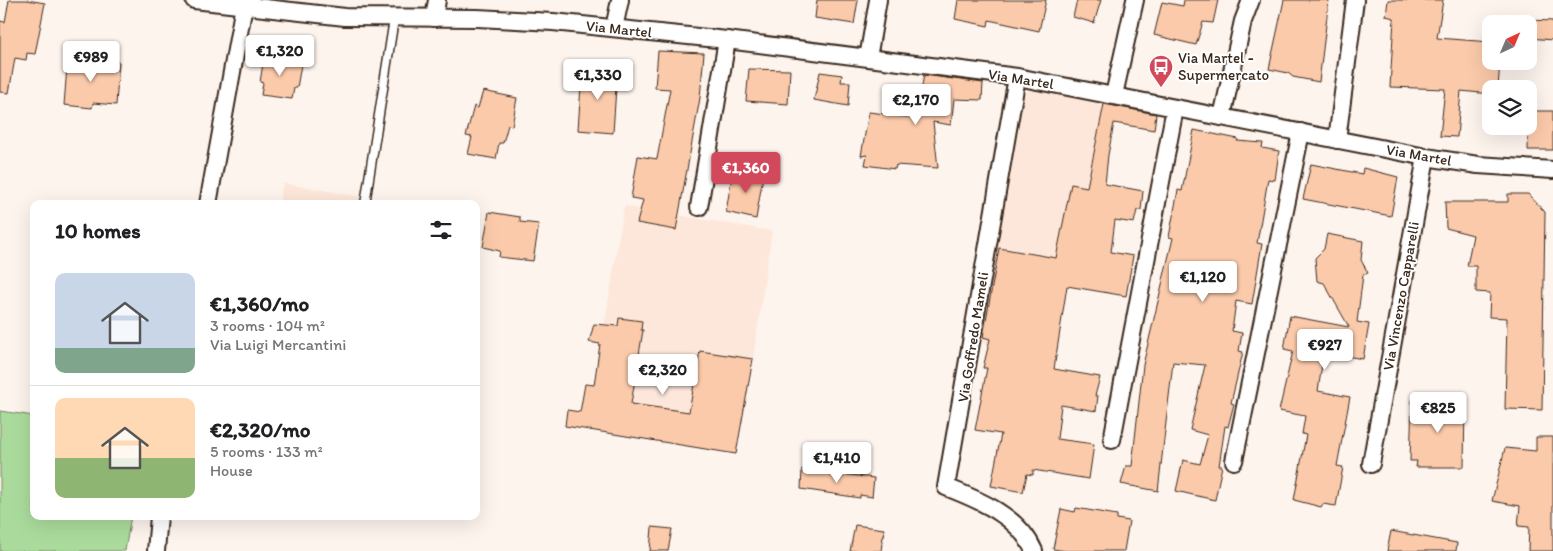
<!DOCTYPE html>
<meta charset="utf-8">
<style>
:root{--surface:#fff;--page:#f6f6f6;--text:#202124;--muted:#757577;--line:#e0e0e0;--accent:#d1495b}
body{margin:0;font-family:Itim,sans-serif;background:var(--page);color:var(--text);height:100vh;display:flex;flex-direction:column;font-size:19px;white-space:nowrap}
*{box-sizing:border-box;margin:0}
p{font-size:16px;color:var(--muted)}
.icon{flex:none;width:28px;height:28px;fill:none;stroke:currentColor;stroke-width:2;stroke-linecap:round;stroke-linejoin:round}
.map{position:relative;flex:1;overflow:hidden}
.sheet{position:absolute;left:30px;top:200px;width:450px;height:320px;display:flex;flex-direction:column;background:var(--surface);border-radius:10px;box-shadow:0 5px 20px #0002}
.sheet>*{flex:none}
.needle{width:32px;rotate:44deg}
.tools{position:absolute;left:1482px;top:15px;display:grid;gap:10px}
.tools a{display:grid;place-items:center;width:55px;height:55px;border-radius:10px;background:var(--surface);box-shadow:0 5px 20px #0002;font-size:25px}
.price{position:absolute;translate:-50% -42px;padding:0 11px;border-radius:5px;background:#fff;color:#222;font-size:16px;line-height:32px;filter:drop-shadow(0 1px 2px #0008)}
.price::after{content:'';position:absolute;left:50%;top:30px;width:15px;height:11px;margin-left:-8px;background:inherit;clip-path:polygon(0 0,100% 0,50% 100%)}
.price.selected{background:var(--accent);color:#fff}
ul{padding:0;list-style:none}
li{display:flex;align-items:center;gap:15px;height:125px;padding:0 25px}
li+li{border-top:1px solid var(--line)}
li span{display:grid;place-items:center;flex:none;width:140px;height:100px;border-radius:10px;color:#555}
li>.icon{margin-inline-start:auto}
span .icon{width:60px;height:60px;fill:#fffc;stroke-width:1}
li b{font-size:21px}
h2{display:flex;justify-content:space-between;align-items:center;height:60px;padding:0 25px;font-size:21px}
.map>svg:first-child{display:block}
.built{fill:#fde7da}
.green{fill:#aadb9c;stroke:#72825d}
.building{fill:#fbcaab;stroke:#3b2a1e}
.lines{fill:none;stroke-linecap:round;stroke-linejoin:round}
.service-casing{stroke:#3b2a1e;stroke-width:11}
.minor-casing{stroke:#3b2a1e;stroke-width:20}
.service{stroke:#fff;stroke-width:8}
.minor{stroke:#fff;stroke-width:16}
.labels{text-anchor:middle;stroke-width:4;stroke-linejoin:round;paint-order:stroke}
.street-label{font-size:15px;fill:#3b2a1e;stroke:#fff}
.poi-label{font-size:15px;fill:#3b2a1e;stroke:#fff;text-anchor:start}
</style>
<div class="map">
<svg width="1553" height="551" viewBox="0 0 1553 551">
<rect width="100%" height="100%" fill="#fef4ee"/>
<filter id="ink" filterUnits="userSpaceOnUse"><feTurbulence type="fractalNoise" baseFrequency=".02" numOctaves="2"/><feDisplacementMap in="SourceGraphic" scale="10" xChannelSelector="R" yChannelSelector="G"/><feConvolveMatrix kernelMatrix="1 2 1 2 8 2 1 2 1" color-interpolation-filters="sRGB"/></filter>
<g filter="url(#ink)">
<!-- built -->
<g class="built">
<path d="M1035,87l69,14 -35,175 -12,73 -65,-3 -16,-4 45,-241 7,-10z"/>
<path d="M283,183l118,21h-122z"/>
<path d="M624,206l148,25 -19,128 -17,95 -149,-24z"/>
</g>
<!-- green -->
<path class="green" d="M0,411l34,5v100h97l-6,35h-125z"/>
<!-- building -->
<g class="building">
<path d="M9,0h18l18,3 -10,51 -8,-1 -1,7 -11,-2 -6,35 -9,-1v-71l5,1z"/>
<path d="M817,0h41l-4,24 -39,-6z"/>
<path d="M958,0h88l-7,31 -50,-11 -1,6 -33,-7z"/>
<path d="M1077,0h24l-7,23 -21,-6z"/>
<path d="M1184,0h34l-5,23 -10,-1 -7,23 -42,-10 8,-33 21,4z"/>
<path d="M1284,0h45l-10,82 -26,-5 -5,-4 -19,-4z"/>
<path d="M1388,0h55l-6,38 54,4v19h9l-2,28h-7v5l-30,-3 -4,46 -17,-1 5,-47 -55,-2 4,-69 -8,-2z"/>
<path d="M1529,20l24,1v19l-24,-2z"/>
<path d="M658,51l46,2 -4,45 -24,132 -39,-7 6,-23 -12,-2 7,-42 19,3 13,-70 -15,-1z"/>
<path d="M284,55l18,4 -5,29h-3l-2,11 -31,-4 2,-12 -3,-1 4,-25 18,3z"/>
<path d="M81,57l38,5 -3,43 -23,-2 -1,5 -28,-3 3,-38z"/>
<path d="M749,69l41,1 -2,34 -42,-3z"/>
<path d="M582,70l35,2 -4,61 -35,-3z"/>
<path d="M820,72l22,3 -1,7h9l-2,24 -34,-6z"/>
<path d="M924,75l59,8 -1,17 -28,-1 -3,26 -18,-3 5,46 -42,-3 -1,4 -30,-4 2,-10 -6,1 8,-44 47,6z"/>
<path d="M483,91l34,7 -5,28 -4,-1 -5,18h-4l-3,16 -28,-5 4,-17 -6,-1 8,-30 4,2z"/>
<path d="M1104,104l52,10 -2,16 -40,-7 -6,32 -3,29 38,7 -2,19h-4l-3,13 -19,-3 -4,32 22,4 -7,40 -59,-10 -13,83 46,8 -5,19h3l-2,15 -35,-6 -4,34 37,5 -5,35 -56,-9v5l-6,-1 -4,18 -32,-6 10,-52 -26,-4 12,-62h-4l7,-29 -7,-2 16,-89 57,10 15,-74 16,3z"/>
<path d="M1529,111h24v39h-25z"/>
<path d="M1194,130l44,9 -1,2 26,2 -1,5 17,3 -4,29 -7,-1 -11,64 5,1 -10,60 -16,-3 -4,30 10,2 -3,18 4,1 -12,51 3,1 -6,23 -3,-1 -6,40h3l-7,34 -39,-9 7,-31 17,4 8,-29 -18,-5 15,-65 -32,-3 -15,129 -37,-7 5,-18h6l11,-101 30,-127 -4,-1 9,-47 4,1z"/>
<path d="M1311,164l51,10 1,-6 35,9 -7,39 -88,-17z"/>
<path d="M748,167l16,3 -8,49 -30,-7 6,-37 14,1z"/>
<path d="M1508,194h20l17,18 -3,198 -37,-1 2,-91 -18,-1 1,-24 -14,-1v-26h-9l6,-31 -27,-7 -1,-26h63z"/>
<path d="M489,212l31,5v5l19,2 -6,37 -34,-4 1,-6 -17,-4z"/>
<path d="M1327,234l36,7 -2,19 7,13 -5,2 -6,47 12,2 -6,35 -39,-7 -6,39 32,6 -13,69 6,1 -7,39 -13,-2 -2,3 -27,-7 12,-65 -4,-1 3,-18 -26,-5 14,-60 -9,-2 6,-33 59,11 -25,-44 -7,-2 -2,-23 9,-9z"/>
<path d="M619,318l23,3 -1,9h2l-12,74 58,8 11,-61 53,8 -17,95 -171,-28 2,-16 13,2 5,-28 9,1 6,-41 -11,-2 5,-18 24,2z"/>
<path d="M1412,400l53,1 -1,66h-48l1,-6h-7z"/>
<path d="M1536,437h17v114h-25l1,-24 -11,-1 2,-20 -28,-5 13,-53 31,3z"/>
<path d="M802,469l72,9 -2,19 -12,-2v3l-59,-9z"/>
<path d="M1076,508l41,7v4l12,2 -5,30h-58l-13,-2 8,-40 14,3z"/>
<path d="M855,525l29,4 -3,22h-31z"/>
<path d="M652,527l20,2 -4,22h-18z"/>
<path d="M1391,531l66,12 -1,8h-69z"/>
</g>
<g class="lines">
<defs>
<path id="service" d="M365,204l29,-185"/>
<g id="minor">
<path d="M194,0l151,17 132,1 76,4 174,18 290,37 409,80 52,8 75,5"/>
<path d="M434,18l3,-18"/>
<path d="M614,28l6,-28"/>
<path d="M868,58l10,-58"/>
<path d="M1017,77l-71,410c33,13 73,29 88,64"/>
<path d="M1114,95l21,-95"/>
<path d="M1222,117l21,-96 8,-21"/>
<path d="M1337,140l18,-140"/>
<path d="M208,204l37,-204"/>
<path d="M699,207l28,-167"/>
<path d="M1112,440l63,-332"/>
<path d="M1234,461l67,-329"/>
<path d="M1371,464l55,-307"/>
<path d="M156,551l3,-35"/>
</g>
</defs>
<!-- service casing -->
<use href="#service" class="service-casing"/>
<!-- minor casing -->
<use href="#minor" class="minor-casing"/>
<!-- service -->
<use href="#service" class="service"/>
<!-- minor -->
<use href="#minor" class="minor"/>
</g>
</g>
<!-- icons -->
<defs>
<symbol id="bus-pin" viewBox="-11 -11 22 30"><path d="M0 17L-7.5 6A9.5 9.5 0 1 1 7.5 6Z" fill="#d1495b" stroke="#fff"/><path d="M-5-6H5V4H4V6H2V4H-2V6H-4V4H-5ZM-3.5-4V0h7V-4ZM-3.5 1.2v1.5H-2V1.2ZM2 1.2v1.5H3.5V1.2Z" fill="#fff"/></symbol>
</defs>
<g fill-rule="evenodd">
<use href="#bus-pin" x="1147" y="53" width="28" height="38"/>
</g>
<g class="labels">
<!-- street labels -->
<g class="street-label">
<text transform="translate(619 29) rotate(6)" y="5">Via Martel</text>
<text transform="translate(1021 79) rotate(9)" y="5">Via Martel</text>
<text transform="translate(1419 155) rotate(10)" y="5">Via Martel</text>
<text transform="translate(1401 296) rotate(-80)" y="5">Via Vincenzo Capparelli</text>
<text transform="translate(973 337) rotate(-81)" y="5">Via Goffredo Mameli</text>
</g>
<!-- poi labels -->
<g class="poi-label">
<text x="1178" y="63">Via Martel -<tspan x="1178" dy="17">Supermercato</tspan></text>
</g>
</g>
</svg>
<div class="tools">
<a><svg class="needle" viewBox="-14 -14 28 28"><path d="M0-13l5 13h-10z" fill="#e53935"/><path d="M0 13l5-13h-10z" fill="#757577"/></svg></a>
<a><svg class="icon" aria-label="layers" viewBox="0 0 24 24"><path d="M12 4l9 5-9 5-9-5zM3 14l9 5 9-5"/></svg></a>
</div>
<b class="price" style="left:280px;top:77px">€1,320</b>
<b class="price" style="left:91px;top:83px">€989</b>
<b class="price" style="left:598px;top:101px">€1,330</b>
<b class="price" style="left:916px;top:126px">€2,170</b>
<b class="price selected" style="left:746px;top:194px">€1,360</b>
<b class="price" style="left:1203px;top:303px">€1,120</b>
<b class="price" style="left:1325px;top:371px">€927</b>
<b class="price" style="left:663px;top:396px">€2,320</b>
<b class="price" style="left:1438px;top:434px">€825</b>
<b class="price" style="left:837px;top:484px">€1,410</b>
<section class="sheet">
<h2>10 homes<svg class="icon" aria-label="filters" viewBox="0 0 24 24"><path d="M4 7h16M4 17h16"/><circle cx="9" cy="7" r="2"/><circle cx="15" cy="17" r="2"/></svg></h2>
<ul>
<li><span style="background:linear-gradient(#c9d6e8 75%,#7fa58c 0)"><svg class="icon" aria-label="home" viewBox="0 0 24 24"><path d="M3 11l9-7 9 7M6 9v11h12V9"/></svg></span><div><b>€1,360/mo</b><p>3 rooms · 104 m²</p><p>Via Luigi Mercantini</p></div></li>
<li><span style="background:linear-gradient(#ffd9b3 60%,#8fb573 0)"><svg class="icon" aria-label="home" viewBox="0 0 24 24"><path d="M3 11l9-7 9 7M6 9v11h12V9"/></svg></span><div><b>€2,320/mo</b><p>5 rooms · 133 m²</p><p>House</p></div></li>
</ul>
</section>
</div>
